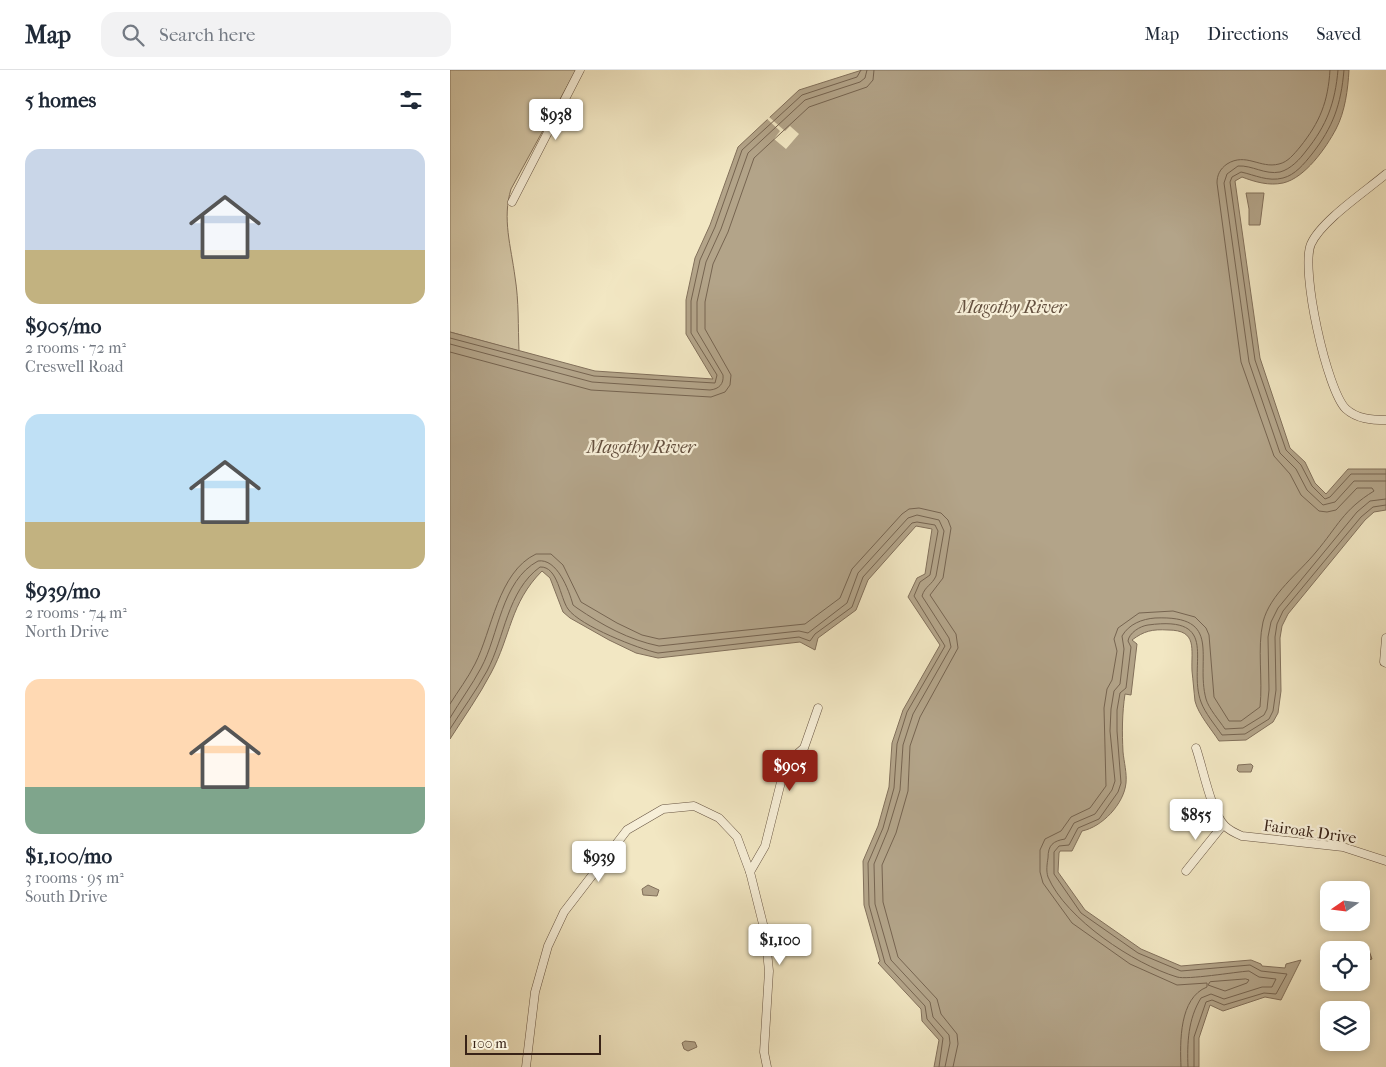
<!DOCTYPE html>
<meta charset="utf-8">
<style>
:root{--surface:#fff;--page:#f2f2f3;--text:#1f2937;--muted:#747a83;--line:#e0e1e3;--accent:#8f2418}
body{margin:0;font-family:"IM FELL French Canon",serif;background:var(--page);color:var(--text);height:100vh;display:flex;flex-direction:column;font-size:19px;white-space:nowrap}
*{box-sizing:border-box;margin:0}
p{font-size:16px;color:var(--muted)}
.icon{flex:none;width:28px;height:28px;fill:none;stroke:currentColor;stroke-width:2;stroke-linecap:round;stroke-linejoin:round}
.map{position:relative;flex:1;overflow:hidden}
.drawer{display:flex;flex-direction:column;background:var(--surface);width:450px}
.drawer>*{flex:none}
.needle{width:32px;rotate:256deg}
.fabs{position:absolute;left:870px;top:811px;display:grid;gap:10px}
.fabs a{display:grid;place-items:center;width:50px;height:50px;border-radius:10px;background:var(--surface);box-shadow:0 2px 8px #0003;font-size:25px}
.scale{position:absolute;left:15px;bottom:12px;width:136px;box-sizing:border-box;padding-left:5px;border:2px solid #392317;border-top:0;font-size:14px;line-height:18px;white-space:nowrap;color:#392317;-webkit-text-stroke:4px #f7efd8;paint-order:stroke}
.price{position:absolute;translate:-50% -42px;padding:0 11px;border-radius:5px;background:#fff;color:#222;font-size:16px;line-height:32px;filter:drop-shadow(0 1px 2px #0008)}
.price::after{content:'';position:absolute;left:50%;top:30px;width:15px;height:11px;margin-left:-8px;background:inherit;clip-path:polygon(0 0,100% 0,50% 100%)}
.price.on{background:var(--accent);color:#fff}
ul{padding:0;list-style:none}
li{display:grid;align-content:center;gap:10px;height:265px;padding:0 25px}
li span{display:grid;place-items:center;height:155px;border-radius:15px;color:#555}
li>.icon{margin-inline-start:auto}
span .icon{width:90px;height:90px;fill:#fffc;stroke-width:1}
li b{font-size:21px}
h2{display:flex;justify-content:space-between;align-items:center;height:60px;padding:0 25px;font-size:21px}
header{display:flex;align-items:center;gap:30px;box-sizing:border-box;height:70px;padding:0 25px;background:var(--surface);border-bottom:1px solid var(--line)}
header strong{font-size:24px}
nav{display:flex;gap:28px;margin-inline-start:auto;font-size:18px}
.search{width:350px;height:45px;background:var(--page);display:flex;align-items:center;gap:12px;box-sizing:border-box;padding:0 18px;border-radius:15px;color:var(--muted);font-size:19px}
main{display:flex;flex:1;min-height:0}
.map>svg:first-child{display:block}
.green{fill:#d3c6a6;stroke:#86745e}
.water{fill:#b3a489;stroke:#82705b}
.pier{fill:#f2e7c3}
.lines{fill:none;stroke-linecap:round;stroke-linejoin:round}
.shore{stroke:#766450;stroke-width:1}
.minor-casing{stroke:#675442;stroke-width:9}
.minor{stroke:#f7efd8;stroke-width:8}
.labels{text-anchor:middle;stroke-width:4.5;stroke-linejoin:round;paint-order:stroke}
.street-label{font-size:16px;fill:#392317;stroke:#f7efd8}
.water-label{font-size:18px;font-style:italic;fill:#64503f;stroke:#f7efd8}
</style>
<header>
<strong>Map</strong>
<div class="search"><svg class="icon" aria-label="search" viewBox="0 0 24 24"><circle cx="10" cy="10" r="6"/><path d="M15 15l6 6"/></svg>Search here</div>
<nav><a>Map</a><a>Directions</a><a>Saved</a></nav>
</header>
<main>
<section class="drawer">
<h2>5 homes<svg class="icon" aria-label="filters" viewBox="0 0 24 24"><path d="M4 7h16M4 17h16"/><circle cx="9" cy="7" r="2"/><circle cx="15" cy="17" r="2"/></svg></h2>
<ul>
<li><span style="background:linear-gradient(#c9d6e8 65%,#c2b280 0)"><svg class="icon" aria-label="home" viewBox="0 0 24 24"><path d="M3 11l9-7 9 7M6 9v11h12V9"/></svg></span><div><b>$905/mo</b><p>2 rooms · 72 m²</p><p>Creswell Road</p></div></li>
<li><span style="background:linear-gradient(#bfe0f5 70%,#c2b280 0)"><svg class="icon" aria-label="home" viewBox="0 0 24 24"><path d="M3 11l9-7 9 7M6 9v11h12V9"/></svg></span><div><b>$939/mo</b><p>2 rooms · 74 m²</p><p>North Drive</p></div></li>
<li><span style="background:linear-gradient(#ffd9b3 70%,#7fa58c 0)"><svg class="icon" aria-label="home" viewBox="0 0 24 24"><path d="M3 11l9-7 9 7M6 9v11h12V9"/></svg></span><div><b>$1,100/mo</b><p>3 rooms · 95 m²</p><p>South Drive</p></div></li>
</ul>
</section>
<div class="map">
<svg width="936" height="997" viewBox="0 0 936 997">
<rect width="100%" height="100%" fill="#f2e7c3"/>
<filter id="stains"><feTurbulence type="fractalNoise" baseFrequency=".004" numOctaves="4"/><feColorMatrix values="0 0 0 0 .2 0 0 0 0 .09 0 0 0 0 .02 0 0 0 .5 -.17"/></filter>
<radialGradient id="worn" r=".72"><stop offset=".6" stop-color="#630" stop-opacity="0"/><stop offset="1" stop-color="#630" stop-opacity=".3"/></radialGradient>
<!-- green -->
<path class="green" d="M0,0h126l-65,119c-9,30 0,57 4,88 4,24 3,50 4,74l-69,-19z"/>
<!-- water -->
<g class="water">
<path d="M412,0h487c-1,19 -4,42 -13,59 -10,19 -31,49 -53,54 -14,3 -28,-1 -41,-6l-7,4 25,177 30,90 15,14 10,21 11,11 22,-25h38v41l-12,2 -9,8 -77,94 -6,12 -2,12 1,53 -3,22 -5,9 -27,18 -27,1c-7,-11 -21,-27 -24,-40 -1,-9 -2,-21 -3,-30 -1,-22 6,-41 -24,-41 -16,-1 -24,1 -36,10l5,4 -6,51 -6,-1c-3,20 -3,38 -2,58 1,10 4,21 3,31 -2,21 -24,44 -44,48l-10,20h-12l-1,2 -1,19 27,38 56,39 40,17 70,-6 10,4 1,2 23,2 1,-4 15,-4 -20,40 -16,-3 -42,14 -13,-6 -11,33v29h-265l5,-27 -17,-19 -1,-12 -43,-46 2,-2 -16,-56 -1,-44 15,-35 11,-39 3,-44 11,-33 37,-65 -32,-48 9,-19 8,-4 7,-45 -16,-3 -48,54 -12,30 -38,28 -3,12 -15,-8 -142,16 -22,-5 -27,-13 -39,-22 -7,-6 -13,-34 -8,-7c-32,32 -31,65 -51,102 -12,23 -27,44 -41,66v-407l145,39 118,8 -27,-45v-34l9,-42 15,-33 28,-78 61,-57z"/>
<path d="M796,123h18l-4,32h-11v-16z"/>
<path d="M801,694l2,2 -2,6h-12l-2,-2 1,-5z"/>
<path d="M198,815l11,5 -2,6 -14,-1 -1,-6z"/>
<path d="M917,875l5,14 -11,3v-12h-2z"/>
<path d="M235,971l10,1 2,5 -9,4 -4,-2 -2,-6z"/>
</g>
<!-- pier -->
<path class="pier" d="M318,46l17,15 5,-5 9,8 -13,15 -12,-10 6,-8 -14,-13z"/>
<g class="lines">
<!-- shore -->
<g class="shore">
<path d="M888,0c-3,33 -11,55 -32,81 -6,8 -15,18 -26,21 -15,3 -28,-7 -42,-6l-11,8 -3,9 25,179 31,91 16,16 11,21 16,15 12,-3 19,-21h32"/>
<path d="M894,0c-3,35 -11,57 -32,84 -8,10 -17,21 -29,24 -15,4 -28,-3 -42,-6l-9,5 -2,5 25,178 31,90 15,15 11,21 13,13 5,-2 21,-23h35"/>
<path d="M0,268l144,38 121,7 2,-8 -26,-42v-32l9,-41 15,-33 27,-77 60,-55 55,-18 4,-7"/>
<path d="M0,274l142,38 118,8c9,-1 14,-6 13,-15l-26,-44v-29l9,-40 15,-33 27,-76 57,-53 55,-18 5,-4 2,-8"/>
<path d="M0,282l141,38 120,7 14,-5 5,-7 1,-10 -26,-46v-27l8,-38 15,-32 26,-74 55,-51 58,-20 6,-7 1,-10"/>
<path d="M0,634c8,-13 18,-26 25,-40 17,-33 23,-92 61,-110h15l12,11 18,37 36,21 25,12 17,4 146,-15 35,-26 12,-29 50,-55 7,-5 10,-1 22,5 7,7 3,8 -8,50 -13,17 26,39 2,14 -38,69 -10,29 -2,45 -12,42 -14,32 1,37 15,55 39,42 4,15 16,20 1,10 -5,23"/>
<path d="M0,648c10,-17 22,-33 31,-50 18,-33 20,-87 57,-107 19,-3 31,29 35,44l4,3c25,17 52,32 82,38l140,-15 9,2 39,-30 11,-30 50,-55 9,-3 22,5 5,11 -8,45c-4,9 -11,10 -14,20l27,42 2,9 -38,67 -10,31 -3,45 -12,40 -14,34 1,40 16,56 39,42 3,15 16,18 1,8 -5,24"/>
<path d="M0,659c12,-19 26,-38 37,-58 18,-34 20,-80 53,-104 18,-1 20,31 28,42 12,17 71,40 90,44l141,-16 11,4 5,-7 37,-27 11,-30 49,-54 5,-1 18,3 3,6 -8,44 -10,7 -6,14 31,50 -38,66 -10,32 -3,44 -11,40 -15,35 1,42 16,58 40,43 2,13 16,19 -4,29"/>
<path d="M796,909l3,1 -2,3 -22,8 -17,-6 2,-3z"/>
<path d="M731,997c-1,-25 -2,-69 26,-80v-4l-30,2 -47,-21 -58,-41 -29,-40 -3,-11v-22l5,-11 16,-8 10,-14 19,-9 16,-22 -2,-78 3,-19 5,-9 5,-29 -3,-12 4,-11 21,-15 34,-2 22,6 11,11 3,7 5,62 15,24h12l19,-14c3,-28 -3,-58 3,-85 7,-28 36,-49 53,-70 22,-26 27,-42 58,-61l-2,-3h-15l-21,22 -9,2 -8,-1 -18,-16 -11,-21 -16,-18 -33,-94 -24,-179c0,-8 3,-14 10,-19 19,-12 33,5 52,0 9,-2 15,-10 21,-17 20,-25 28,-45 30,-77"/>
<path d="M738,997c-1,-24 0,-48 13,-69l10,-4 13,5 38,-12h10l4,-8 -17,-2 -10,-6c-14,1 -62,9 -72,6 -43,-13 -111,-58 -129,-100 -2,-6 -1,-13 0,-19 0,-13 5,-17 17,-19l9,-16 21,-9 17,-24 3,-9 -5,-50 1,-22 3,-18 6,-7 4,-35 -2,-13c7,-12 20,-17 33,-18 69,-3 40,40 51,81 3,10 13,21 19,30l18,-1 21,-13 3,-6 2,-19 -1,-53 3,-15 7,-14 79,-96 13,-11 16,-2"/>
<path d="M744,997v-30l12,-35 6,-2 12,5 40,-12 12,1 11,-20 -26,-3 -11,-6 -69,6 -43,-18 -57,-40 -27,-39v-22l5,-6 10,-1 9,-17 21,-9 19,-27 3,-9 -4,-52v-21l3,-17 6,-5 5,-41 -3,-6c1,-8 12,-15 20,-16 74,-10 39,39 53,77 4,11 14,23 21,33l23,-1 24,-15 4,-8 3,-21 -1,-53 2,-13 6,-13 78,-94 12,-10 13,-2"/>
</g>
<defs>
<g id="minor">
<path d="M936,104c-20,17 -65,47 -75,70 -11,25 16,147 35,165 11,10 26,11 40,11"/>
<path d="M62,132l68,-132"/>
<path d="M936,568l-2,24 2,1"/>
<path d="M746,678c7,20 15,64 29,78 5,5 10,7 17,10l101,11 43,14"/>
<path d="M736,801l37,-46"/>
<path d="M300,802l15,-26 18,-72 5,-12 16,-14 14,-40"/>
<path d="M76,997l9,-75 13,-46 16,-34 63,-82 36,-21 31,-3 25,12 18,19 13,35 15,60 4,39 -5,81 3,15"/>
</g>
</defs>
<!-- minor casing -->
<use href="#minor" class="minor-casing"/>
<!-- minor -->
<use href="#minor" class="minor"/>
</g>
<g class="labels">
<!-- street labels -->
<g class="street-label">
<text transform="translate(860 761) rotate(8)" y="6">Fairoak Drive</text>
</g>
<!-- water labels -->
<g class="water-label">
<text x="562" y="243">Magothy River</text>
<text x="191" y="383">Magothy River</text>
</g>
</g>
<rect width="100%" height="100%" filter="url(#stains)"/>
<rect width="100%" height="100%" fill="url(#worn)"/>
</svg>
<div class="fabs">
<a><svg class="needle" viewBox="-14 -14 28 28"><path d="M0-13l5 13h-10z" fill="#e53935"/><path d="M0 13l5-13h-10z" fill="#747a83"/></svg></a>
<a><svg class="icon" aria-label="locate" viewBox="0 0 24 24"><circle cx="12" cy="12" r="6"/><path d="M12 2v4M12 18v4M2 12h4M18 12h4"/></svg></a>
<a><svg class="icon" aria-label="layers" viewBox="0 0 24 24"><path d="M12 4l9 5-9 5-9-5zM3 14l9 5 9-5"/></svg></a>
</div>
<div class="scale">100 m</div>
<b class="price" style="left:106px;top:71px">$938</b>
<b class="price on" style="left:340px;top:722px">$905</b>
<b class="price" style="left:746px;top:771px">$855</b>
<b class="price" style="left:149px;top:813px">$939</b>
<b class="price" style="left:330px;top:896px">$1,100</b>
</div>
</main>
